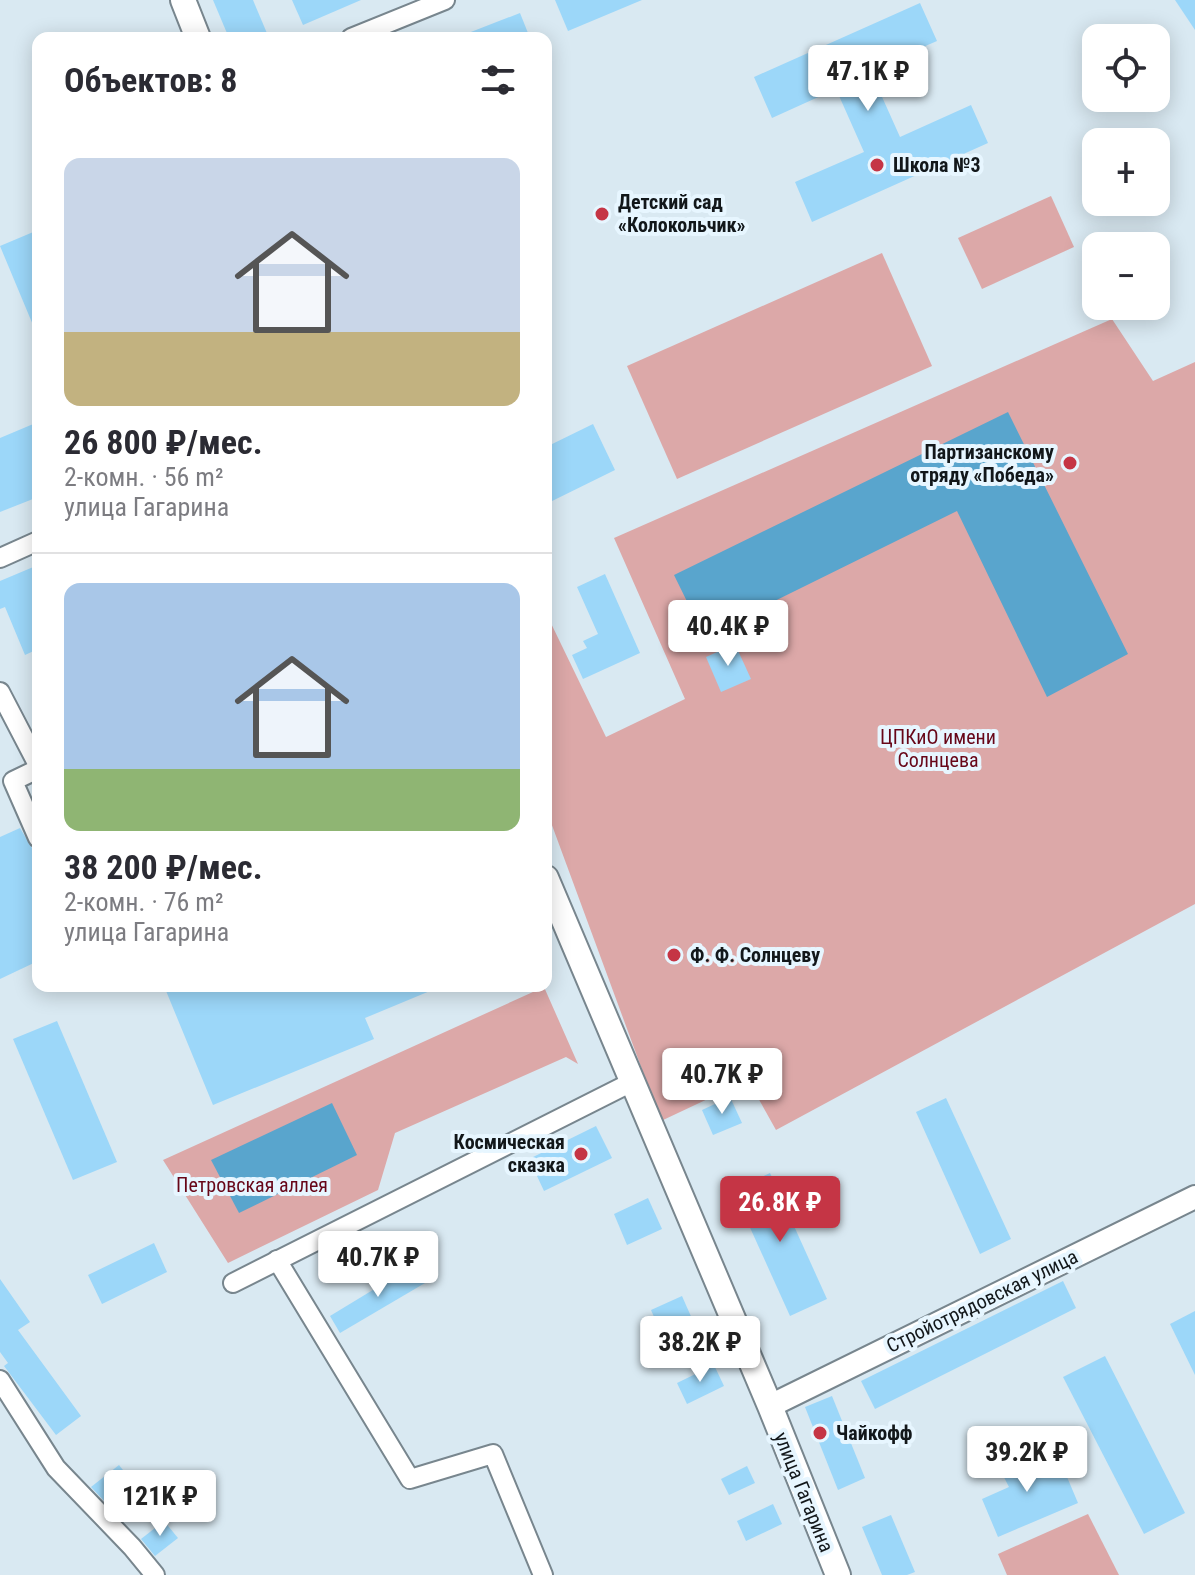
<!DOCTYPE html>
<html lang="ru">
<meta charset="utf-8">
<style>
:root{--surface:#fff;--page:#f2f2f3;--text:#2b2b33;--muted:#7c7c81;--line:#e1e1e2;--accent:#c53545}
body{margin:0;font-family:"Roboto Condensed",sans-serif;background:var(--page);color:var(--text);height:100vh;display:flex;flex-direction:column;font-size:30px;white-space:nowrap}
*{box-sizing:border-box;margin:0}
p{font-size:26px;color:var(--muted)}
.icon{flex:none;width:44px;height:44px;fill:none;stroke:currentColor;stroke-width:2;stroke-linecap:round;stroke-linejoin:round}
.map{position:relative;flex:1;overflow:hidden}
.details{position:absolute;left:32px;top:32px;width:520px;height:960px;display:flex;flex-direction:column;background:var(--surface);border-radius:16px;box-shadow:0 4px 20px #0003}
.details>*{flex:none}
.buttons{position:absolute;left:1082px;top:24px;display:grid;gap:16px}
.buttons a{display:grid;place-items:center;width:88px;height:88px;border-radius:16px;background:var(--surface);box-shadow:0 4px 20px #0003;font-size:40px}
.price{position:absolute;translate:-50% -68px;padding:0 18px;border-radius:8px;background:#fff;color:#222;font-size:26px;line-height:52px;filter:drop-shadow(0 2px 4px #0008)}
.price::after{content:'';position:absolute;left:50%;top:48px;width:24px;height:18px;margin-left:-12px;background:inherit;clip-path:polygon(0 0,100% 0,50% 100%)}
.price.active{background:var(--accent);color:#fff}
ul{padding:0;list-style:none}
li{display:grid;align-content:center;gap:16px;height:424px;padding:0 32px}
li+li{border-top:2px solid var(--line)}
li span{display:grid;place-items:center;height:248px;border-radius:16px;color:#555}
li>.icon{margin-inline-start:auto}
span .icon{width:144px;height:144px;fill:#fffc;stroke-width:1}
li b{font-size:34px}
h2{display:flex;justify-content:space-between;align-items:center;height:96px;padding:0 32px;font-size:34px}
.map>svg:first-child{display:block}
.green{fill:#dca8a8}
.water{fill:#59a5cd}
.building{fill:#9cd7f9}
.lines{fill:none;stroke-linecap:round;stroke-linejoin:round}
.minor-casing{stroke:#78868e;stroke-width:22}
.tertiary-casing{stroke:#78868e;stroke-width:26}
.secondary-casing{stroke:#78868e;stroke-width:28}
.minor{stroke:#fff;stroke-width:18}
.tertiary{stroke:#fff;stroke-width:22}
.secondary{stroke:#fff;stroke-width:24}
.poi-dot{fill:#c53545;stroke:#e7f6ff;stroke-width:3}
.labels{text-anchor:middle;stroke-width:8;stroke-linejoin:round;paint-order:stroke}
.poi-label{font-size:20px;font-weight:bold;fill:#12171a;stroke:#e7f6ff;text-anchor:start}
.park-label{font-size:20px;fill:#670618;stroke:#e7f6ff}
.street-label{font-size:20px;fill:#12171a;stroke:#e7f6ff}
</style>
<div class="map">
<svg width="1195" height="1575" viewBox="0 0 1195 1575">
<rect width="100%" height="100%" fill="#d9e9f2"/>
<!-- green -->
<g class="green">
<path d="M1051,196l23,51 -92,42 -24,-51z"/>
<path d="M882,253l50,113 -255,113 -50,-113z"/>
<path d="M1112,319l41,62 42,-19v542l-419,226 -28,-50 -87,41 -115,-312v-196l60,124 79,-38 -71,-161z"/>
<path d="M544,987l34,77 -12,-7 -171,76 -17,57 -150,73 -65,-103z"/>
<path d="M1088,1514l31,61h-112l-9,-21z"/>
</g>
<!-- water -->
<g class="water">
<path d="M1008,412l120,242 -81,43 -90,-186 -253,125 -30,-61z"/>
<path d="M332,1103l25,52 -118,58 -28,-53z"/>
</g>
<!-- building -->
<g class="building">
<path d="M213,0h40l16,38h-40z"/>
<path d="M292,0h69l-58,25z"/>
<path d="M555,0h87l-74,31z"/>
<path d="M1175,0h20v30z"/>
<path d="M920,3l17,38 -67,29 30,67 71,-32 17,38 -176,79 -17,-40 69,-30 -28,-63 -64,29 -18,-41z"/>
<path d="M520,13l10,25h-72v-1z"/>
<path d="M38,230v107l-38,-91z"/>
<path d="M38,422v75l-38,15v-74z"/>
<path d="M593,424l22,46 -69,34v-57z"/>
<path d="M38,565v84l-13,6 -20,-48 -5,2v-28z"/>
<path d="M605,574l35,79 -57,26 -11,-24 15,-7 -4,-7 15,-7 -21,-47z"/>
<path d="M735,644l16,35 -30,13 -15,-35z"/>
<path d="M20,828l18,30v103l-38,18v-142z"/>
<path d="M164,986h278l-77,32 9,21 -161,66z"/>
<path d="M57,1021l60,141 -44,18 -60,-141z"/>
<path d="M730,1097l12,26 -29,12 -11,-25z"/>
<path d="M946,1098l65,141 -31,15 -64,-142z"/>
<path d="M596,1126l16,32 -68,33 -15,-32z"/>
<path d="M770,1173l57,126 -37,17 -57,-126z"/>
<path d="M648,1198l14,31 -35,16 -13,-31z"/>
<path d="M154,1243l13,29 -65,32 -14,-29z"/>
<path d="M414,1265l11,18 -85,50 -10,-17z"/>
<path d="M0,1279l30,43 -12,8 63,86 -25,19 -52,-69 4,-3 -8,-11z"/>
<path d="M1063,1281l13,27 -201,101 -14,-28z"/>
<path d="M682,1296l11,25 -31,14 -11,-25z"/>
<path d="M1195,1311v64l-25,-51z"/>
<path d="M1105,1356l80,157 -41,21 -81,-157z"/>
<path d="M714,1365l10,21 -37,18 -10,-21z"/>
<path d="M832,1396l33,82 -27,12 -33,-83z"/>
<path d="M1018,1445l16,32 28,-12 16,38 -80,34 -16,-38 27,-12 -15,-29z"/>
<path d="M119,1465l15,19 -26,21 -17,-18z"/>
<path d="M747,1466l8,17 -26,12 -8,-16z"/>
<path d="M773,1504l9,20 -36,17 -9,-20z"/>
<path d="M891,1515l24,57 -8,3h-25l-20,-48z"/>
<path d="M164,1521l14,17 -23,18 -14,-17z"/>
</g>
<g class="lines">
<defs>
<g id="minor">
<path d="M351,38l94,-38"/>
<path d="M0,558l38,-17"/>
<path d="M0,692l38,73"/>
<path d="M38,769l-25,12 25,57"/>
<path d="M277,1260l133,219 83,-25 50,121"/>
<path d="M233,1283l399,-201"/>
<path d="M0,1380l56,88 76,79 23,28"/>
</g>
<path id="tertiary" d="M770,1406l425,-209"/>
<g id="secondary">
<path d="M183,0l15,38"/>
<path d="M546,878l224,528 68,169"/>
</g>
</defs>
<!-- minor casing -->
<use href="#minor" class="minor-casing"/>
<!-- tertiary casing -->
<use href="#tertiary" class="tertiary-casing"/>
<!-- secondary casing -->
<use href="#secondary" class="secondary-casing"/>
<!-- minor -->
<use href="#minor" class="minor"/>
<!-- tertiary -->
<use href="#tertiary" class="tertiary"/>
<!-- secondary -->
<use href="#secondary" class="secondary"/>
</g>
<!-- markers -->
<g class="poi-dot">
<circle cx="877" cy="165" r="8"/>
<circle cx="602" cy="214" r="8"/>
<circle cx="1070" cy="463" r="8"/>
<circle cx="674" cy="955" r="8"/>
<circle cx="581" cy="1154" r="8"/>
<circle cx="820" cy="1433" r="8"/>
</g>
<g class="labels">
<!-- poi labels -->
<g class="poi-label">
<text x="893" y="172">Школа №3</text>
<text x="618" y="209">Детский сад<tspan x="618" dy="23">«Колокольчик»</tspan></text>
<text x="1054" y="459" text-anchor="end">Партизанскому<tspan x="1054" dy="23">отряду «Победа»</tspan></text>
<text x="690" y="962">Ф. Ф. Солнцеву</text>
<text x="565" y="1149" text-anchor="end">Космическая<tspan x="565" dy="23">сказка</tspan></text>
<text x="836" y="1440">Чайкофф</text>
</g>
<!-- park labels -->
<g class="park-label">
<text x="938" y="744">ЦПКиО имени<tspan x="938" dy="23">Солнцева</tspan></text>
<text x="252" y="1192">Петровская аллея</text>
</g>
<!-- street labels -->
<g class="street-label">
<text transform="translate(982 1301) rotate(-26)" y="7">Стройотрядовская улица</text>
<text transform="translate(804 1492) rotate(68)" y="7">улица Гагарина</text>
</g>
</g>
</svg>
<div class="buttons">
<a><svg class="icon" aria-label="locate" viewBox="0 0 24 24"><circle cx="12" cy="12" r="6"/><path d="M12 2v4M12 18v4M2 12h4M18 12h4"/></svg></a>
<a>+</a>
<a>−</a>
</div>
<b class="price" style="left:868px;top:113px">47.1K ₽</b>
<b class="price" style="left:728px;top:668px">40.4K ₽</b>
<b class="price" style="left:722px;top:1116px">40.7K ₽</b>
<b class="price active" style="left:780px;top:1244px">26.8K ₽</b>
<b class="price" style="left:378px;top:1299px">40.7K ₽</b>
<b class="price" style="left:700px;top:1384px">38.2K ₽</b>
<b class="price" style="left:1027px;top:1494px">39.2K ₽</b>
<b class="price" style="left:160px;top:1538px">121K ₽</b>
<section class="details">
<h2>Объектов: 8<svg class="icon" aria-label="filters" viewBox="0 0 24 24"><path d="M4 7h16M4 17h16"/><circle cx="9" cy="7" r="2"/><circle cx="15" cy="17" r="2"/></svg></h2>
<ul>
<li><span style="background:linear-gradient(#c9d6e8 70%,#c2b280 0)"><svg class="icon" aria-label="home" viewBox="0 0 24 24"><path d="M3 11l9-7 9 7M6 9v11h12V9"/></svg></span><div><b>26 800 ₽/мес.</b><p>2-комн. · 56 m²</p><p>улица Гагарина</p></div></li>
<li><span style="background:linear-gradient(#a9c7e8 75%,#8fb573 0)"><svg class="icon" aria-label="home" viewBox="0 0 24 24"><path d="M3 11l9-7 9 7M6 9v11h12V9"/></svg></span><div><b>38 200 ₽/мес.</b><p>2-комн. · 76 m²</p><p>улица Гагарина</p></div></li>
</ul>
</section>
</div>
